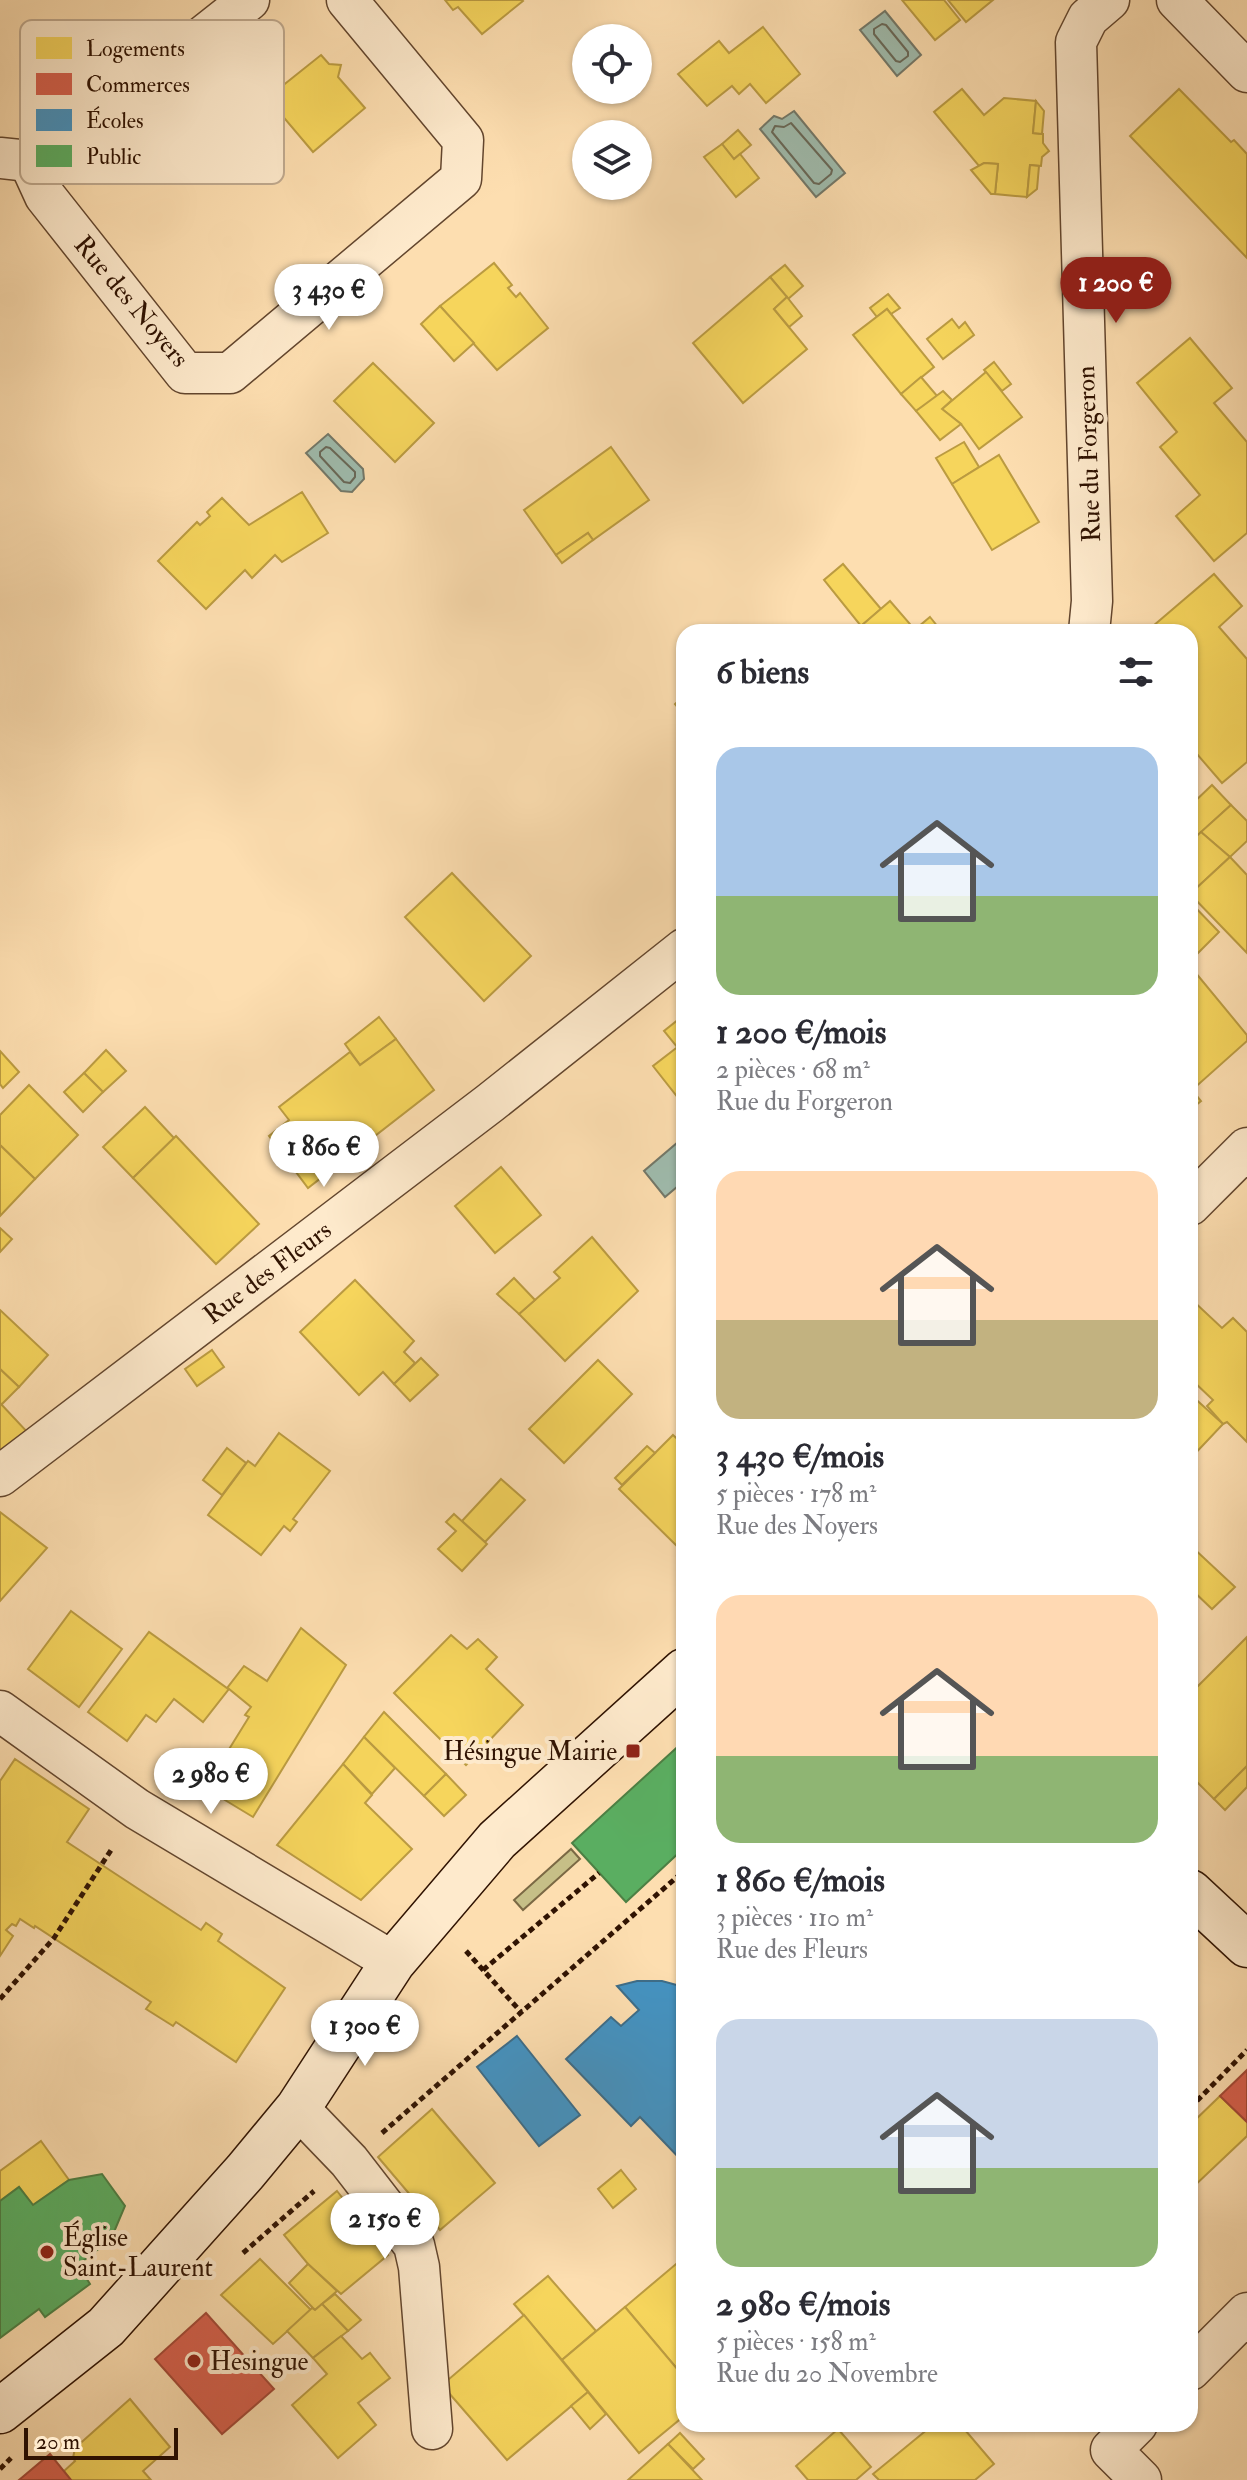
<!DOCTYPE html>
<html lang="fr">
<meta charset="utf-8">
<style>
:root{--surface:#fff;--page:#f7f7f7;--text:#2b2b33;--muted:#7c7c81;--accent:#8f2418}
body{margin:0;font-family:"IM FELL Double Pica",serif;background:var(--page);color:var(--text);height:100vh;display:flex;flex-direction:column;font-size:30px;white-space:nowrap}
*{box-sizing:border-box;margin:0}
p{font-size:26px;color:var(--muted)}
.icon{flex:none;width:44px;height:44px;fill:none;stroke:currentColor;stroke-width:2;stroke-linecap:round;stroke-linejoin:round}
.map{position:relative;flex:1;overflow:hidden}
.details{position:absolute;left:676px;top:624px;width:522px;height:1808px;display:flex;flex-direction:column;background:var(--surface);border-radius:24px;box-shadow:0 2px 6px #0004}
.details>*{flex:none}
.tools{position:absolute;left:572px;top:24px;display:grid;gap:16px}
.tools a{display:grid;place-items:center;width:80px;height:80px;border-radius:50%;background:var(--surface);box-shadow:0 2px 6px #0004;font-size:40px}
.scale{position:absolute;left:24px;bottom:20px;width:154px;box-sizing:border-box;padding-left:8px;border:4px solid #301302;border-top:0;font-size:22px;line-height:28px;white-space:nowrap;color:#301302;-webkit-text-stroke:6px #feeacc;paint-order:stroke}
.price{position:absolute;translate:-50% -68px;padding:0 18px;border-radius:28px;background:#fff;color:#222;font-size:26px;line-height:52px;filter:drop-shadow(0 2px 4px #0008)}
.price::after{content:'';position:absolute;left:50%;top:48px;width:24px;height:18px;margin-left:-12px;background:inherit;clip-path:polygon(0 0,100% 0,50% 100%)}
.price.active{background:var(--accent);color:#fff}
ul{padding:0;list-style:none}
li{display:grid;align-content:center;gap:16px;height:424px;padding:0 40px}
li span{display:grid;place-items:center;height:248px;border-radius:24px;color:#555}
li>.icon{margin-inline-start:auto}
span .icon{width:144px;height:144px;fill:#fffc;stroke-width:1}
li b{font-size:34px}
h2{display:flex;justify-content:space-between;align-items:center;height:96px;padding:0 40px;font-size:34px}
.map>svg:first-child{display:block}
.green{fill:#c6bf87;stroke:#7b6944;stroke-width:2}
.water{fill:#9fbcae;stroke:#737869;stroke-width:2}
.homes{fill:#f6d55c;stroke:#bb9b41;stroke-width:2}
.shops{fill:#d6604d;stroke:#a44936;stroke-width:2}
.schools{fill:#4393c3;stroke:#3d6d89;stroke-width:2}
.public{fill:#5aae61;stroke:#4d8044;stroke-width:2}
.lines{fill:none;stroke-linecap:round;stroke-linejoin:round}
.shore{stroke:#686858;stroke-width:2}
.street-casing{stroke:#63462e;stroke-width:43}
.secondary-casing{stroke:#301302;stroke-width:47}
.path{stroke:#301302;stroke-width:5;stroke-dasharray:6 4;stroke-linecap:butt}
.street{stroke:#feeacc;stroke-width:40}
.secondary{stroke:#feeacc;stroke-width:44}
.poi-dot{fill:#8f2418;stroke:#feeacc;stroke-width:3}
.labels{text-anchor:middle;stroke-width:8;stroke-linejoin:round;paint-order:stroke}
.street-label{font-size:26px;fill:#301302;stroke:#feeacc}
.poi-label{font-size:26px;fill:#301302;stroke:#feeacc;text-anchor:start}
.key{fill:#feeacc;stroke:#c0aa8f;stroke-width:2}
.key-label{font-size:22px;fill:#301302}
</style>
<div class="map">
<svg width="1247" height="2480" viewBox="0 0 1247 2480">
<rect width="100%" height="100%" fill="#fddeb0"/>
<filter id="stains"><feTurbulence type="fractalNoise" baseFrequency=".0025" numOctaves="4"/><feColorMatrix values="0 0 0 0 .2 0 0 0 0 .09 0 0 0 0 .02 0 0 0 .5 -.17"/></filter>
<radialGradient id="worn" r=".72"><stop offset=".6" stop-color="#630" stop-opacity="0"/><stop offset="1" stop-color="#630" stop-opacity=".3"/></radialGradient>
<!-- green -->
<path class="green" d="M571,1849l9,10 -57,51 -9,-10z"/>
<!-- water -->
<g class="water">
<path d="M885,11l36,44 -24,21 -37,-46z"/>
<path d="M794,111l51,62 -29,24 -56,-68 14,-13 8,3z"/>
<path d="M328,434l35,35 1,10 -12,13 -11,-1 -35,-38z"/>
<path d="M684,1137v44l-19,16 -21,-26z"/>
</g>
<!-- homes -->
<g class="homes">
<path d="M445,0h77l1,1 -41,33 -24,-27 -5,3z"/>
<path d="M902,0h42l16,20 -25,20z"/>
<path d="M948,0h45l-27,22z"/>
<path d="M763,27l37,47 -34,29 -16,-19 -11,10 -7,-8 -25,20 -29,-32 41,-33 10,12z"/>
<path d="M321,55l8,9 12,1 -3,12 27,31 -52,44 -38,-45 -7,5 -7,-9z"/>
<path d="M962,89l22,26 20,-17 32,3 -3,32 10,1v9l6,8 -7,6 -1,9 -11,-1 -3,32 -32,-3 3,-30 -14,-1 -5,3 -45,-54z"/>
<path d="M1179,89l52,53 3,-2 13,14v104l-117,-122z"/>
<path d="M1036,101l8,10 -2,23 -9,-1z"/>
<path d="M738,130l13,15 -17,14 -12,-15z"/>
<path d="M722,144l12,15 6,-5 19,24 -23,19 -32,-40z"/>
<path d="M984,163l14,1 -3,30h-4l-20,-24z"/>
<path d="M1030,165l9,1 -2,23 -10,8z"/>
<path d="M494,263l18,22 -4,3 8,9 4,-4 28,35 -51,42 -57,-64z"/>
<path d="M785,265l18,21 -15,13 -18,-22z"/>
<path d="M770,277l17,20 -13,12 33,40 -64,54 -50,-60z"/>
<path d="M888,294l12,14 -9,6 -4,-5 -10,8 -7,-9z"/>
<path d="M787,297l15,19 -13,11 -15,-18z"/>
<path d="M440,306l34,37 -20,18 -33,-37z"/>
<path d="M887,309l47,58 -33,27 -48,-59z"/>
<path d="M952,319l7,9 6,-6 9,13 -31,24 -16,-20z"/>
<path d="M1190,338l42,50 -18,15 33,39v91l-33,28 -38,-45 24,-21 -40,-48 17,-15 -40,-49z"/>
<path d="M994,362l17,22 -9,7 -18,-21z"/>
<path d="M373,363l61,60 -39,39 -61,-61z"/>
<path d="M986,372l36,45 -43,32 -18,-25 -19,-15z"/>
<path d="M921,377l17,20 -22,14 -15,-17z"/>
<path d="M943,391l9,9 -10,9 19,15 -21,16 -24,-29z"/>
<path d="M964,442l15,25 -27,17 -16,-26z"/>
<path d="M611,447l38,53 -56,40 -5,-7 -32,22 -32,-45z"/>
<path d="M999,455l40,67 -47,28 -40,-66z"/>
<path d="M302,492l26,41 -46,29 -7,-7 -23,23 -7,-8 -39,39 -48,-48 39,-39 3,3 10,-9 -3,-4 15,-14 27,27z"/>
<path d="M588,533l5,7 -31,23 -6,-8z"/>
<path d="M843,564l38,45 -20,17 -37,-46z"/>
<path d="M1214,574l28,32 -23,21 28,32v103l-25,21 -32,-37v-114h-44z"/>
<path d="M890,601l20,23 -10,8h-33l-6,-6z"/>
<path d="M930,617l12,15h-30z"/>
<path d="M684,696v19l-9,-11z"/>
<path d="M1212,785l19,20 -38,35 -3,-4v-30z"/>
<path d="M1231,805l16,16v20l-17,16 -29,-25z"/>
<path d="M1201,832l29,25 -40,37v-52z"/>
<path d="M1230,857l17,18v78l-57,-59z"/>
<path d="M452,873l79,83 -47,45 -79,-84z"/>
<path d="M1190,902l29,30 -23,23 -6,-6z"/>
<path d="M1190,966l57,69v6l-55,49 9,11 -11,9z"/>
<path d="M684,1015v9l-6,4 6,8v6l-7,5 -13,-16z"/>
<path d="M379,1017l17,22 -36,26 -15,-21z"/>
<path d="M396,1039l38,51 -126,98 -39,-52 20,-16 -10,-13 71,-55 10,13z"/>
<path d="M684,1042v55l-5,2 -26,-33z"/>
<path d="M106,1050l20,21 -23,21 -19,-19z"/>
<path d="M0,1051l19,21 -16,16 -3,-4z"/>
<path d="M84,1073l19,19 -20,20 -19,-20z"/>
<path d="M29,1085l49,50 -43,44 -35,-34v-30z"/>
<path d="M145,1107l29,31 -41,40 -30,-31z"/>
<path d="M176,1136l83,88 -43,40 -83,-86z"/>
<path d="M0,1145l35,34 -35,37z"/>
<path d="M501,1167l40,48 -46,38 -40,-47z"/>
<path d="M0,1228l12,11 -12,13z"/>
<path d="M592,1237l46,54 -73,70 -46,-47 41,-36 -6,-6z"/>
<path d="M514,1278l21,22 -16,14 -22,-20z"/>
<path d="M355,1280l59,61 -10,11 11,11 -21,21 -11,-12 -24,23 -59,-63z"/>
<path d="M1190,1298l32,30 11,-10 14,14v110l-20,-20 -4,2 -16,-18 6,-6 -19,-18 -4,4z"/>
<path d="M0,1310l48,45 -29,32 -19,-18z"/>
<path d="M212,1350l12,17 -27,19 -12,-17z"/>
<path d="M421,1358l17,17 -28,26 -16,-17z"/>
<path d="M598,1360l34,34 -68,69 -35,-34z"/>
<path d="M0,1369l19,18 -19,19z"/>
<path d="M1190,1394l33,30 -33,35z"/>
<path d="M1,1404l30,32 -31,23v-53z"/>
<path d="M279,1433l51,38 -37,48 4,3 -7,9 -6,-5 -23,29 -53,-40 40,-54 7,5z"/>
<path d="M673,1435l11,10v108l-65,-64z"/>
<path d="M647,1446l8,7 -33,32 -7,-7z"/>
<path d="M227,1448l19,15 -24,32 -19,-15z"/>
<path d="M501,1479l24,21 -40,42 -23,-21z"/>
<path d="M0,1512l47,36 -47,53z"/>
<path d="M454,1514l33,30 -25,27 -24,-22 18,-18 -10,-9z"/>
<path d="M1190,1545l45,42 -23,22 -22,-21z"/>
<path d="M71,1611l51,38 -43,58 -51,-38z"/>
<path d="M301,1628l45,37 -93,152 -48,-29 44,-71 -4,-2 6,-8 -22,-18 -26,33 -29,-23 -18,23 -10,-7 -19,26 -39,-29 61,-80 78,56 17,-22 23,15z"/>
<path d="M451,1635l16,14 11,-10 19,18 -11,12 37,36 -57,60 -72,-72z"/>
<path d="M1247,1637v129l-33,33 -24,-24v-81z"/>
<path d="M384,1712l62,62 -22,22 -60,-59z"/>
<path d="M364,1737l31,31 -23,26 -29,-30z"/>
<path d="M15,1759l74,50 -22,33 134,88 5,-7 16,11 -4,7 67,47 -49,74 -60,-40 -3,4 -27,-17 5,-7 -116,-76 -1,2 -14,-9 -4,7 -4,-2 -6,6 7,6 -13,20v-175z"/>
<path d="M343,1764l29,31 -7,8 47,46 -51,51 -84,-55z"/>
<path d="M1247,1766v21l-22,23 -11,-11z"/>
<path d="M446,1774l20,21 -22,21 -20,-20z"/>
<path d="M1220,2096l27,26v14l-57,54v-65z"/>
<path d="M432,2109l63,74 -55,47 -62,-73z"/>
<path d="M41,2141l28,39 -36,25 -14,-18 -19,14v-30z"/>
<path d="M621,2170l15,19 -23,19 -15,-19z"/>
<path d="M337,2191l51,64 -47,39 -33,-30 -24,-29z"/>
<path d="M260,2259l51,51 -38,34 -52,-49z"/>
<path d="M682,2259l2,2v116l-59,-70z"/>
<path d="M308,2264l29,27 -22,19 -26,-27z"/>
<path d="M548,2276l48,55 -34,29 -48,-56z"/>
<path d="M335,2294l26,26 -13,11 -26,-27z"/>
<path d="M322,2304l26,27 -35,27 -26,-27 25,-23 3,2z"/>
<path d="M625,2307l59,70v39l-45,37 -77,-93z"/>
<path d="M524,2315l64,77 -81,68 -65,-75z"/>
<path d="M341,2336l21,23 8,-6 20,25 -32,25 18,22 -38,33 -46,-53 35,-31 -14,-16z"/>
<path d="M588,2392l18,22 -16,15 -19,-23z"/>
<path d="M130,2399l40,48 -27,24 8,9h-80l-7,-9 11,-10 -2,-3 2,-10z"/>
<path d="M934,2424h26l34,40 -19,16h-96l-6,-6z"/>
<path d="M838,2429l33,38 -15,13h-48l-12,-14z"/>
<path d="M680,2433l24,26 -11,10 -25,-25z"/>
<path d="M668,2444l34,36h-74z"/>
</g>
<!-- shops -->
<g class="shops">
<path d="M1247,2070v52l-27,-26z"/>
<path d="M206,2313l68,76 -52,45 -67,-75z"/>
<path d="M50,2454l21,26h-52z"/>
</g>
<!-- schools -->
<g class="schools">
<path d="M637,1981h25l22,6v176l-44,-46 -9,9 -65,-67 45,-42 10,9 18,-16 -22,-24z"/>
<path d="M517,2036l63,79 -41,31 -62,-79z"/>
</g>
<!-- public -->
<g class="public">
<path d="M684,1741v107l-58,54 -54,-59z"/>
<path d="M102,2174l23,32 -14,33 -33,26 12,19 -45,33 -6,-8 -39,29v-137l19,-14 14,18 36,-25z"/>
</g>
<g class="lines">
<!-- shore -->
<g class="shore">
<path d="M882,24l4,1 22,27v4l-8,6 -4,-1 -22,-27v-5z"/>
<path d="M791,123l41,47 -1,4 -12,10 -5,-1 -42,-51 3,-6 9,1z"/>
<path d="M326,447l4,1 25,24v5l-5,6 -6,-1 -24,-26v-4z"/>
</g>
<defs>
<g id="street">
<path d="M1177,0l70,72"/>
<path d="M0,158l29,3 53,-29 167,-132"/>
<path d="M29,161l16,35 140,177h45l231,-194 2,-39 -116,-140"/>
<path d="M1089,632l3,-31 -16,-559 12,-24 21,-18"/>
<path d="M1190,1205l57,-57"/>
<path d="M0,1476l490,-373 194,-154"/>
<path d="M0,1711l137,98 256,153"/>
<path d="M298,2108l51,53 65,84 5,22 13,162"/>
<path d="M1190,2370l57,-57"/>
<path d="M1137,2424l-26,26 30,30"/>
</g>
<g id="secondary">
<path d="M1190,1892l57,53"/>
<path d="M0,2411l106,-84 139,-155 53,-64 95,-146 104,-122 187,-169"/>
</g>
</defs>
<!-- street casing -->
<use href="#street" class="street-casing"/>
<!-- secondary casing -->
<use href="#secondary" class="secondary-casing"/>
<!-- path -->
<g class="path">
<path d="M466,1951l55,61"/>
<path d="M483,1970l116,-97"/>
<path d="M0,1999l54,-61 59,-91"/>
<path d="M1190,2108l57,-58"/>
<path d="M382,2133l302,-262"/>
<path d="M243,2253l71,-62"/>
<path d="M0,2469l11,-11"/>
</g>
<!-- street -->
<use href="#street" class="street"/>
<!-- secondary -->
<use href="#secondary" class="secondary"/>
</g>
<!-- markers -->
<g class="poi-dot">
<rect x="625" y="1743" width="16" height="16" rx="4"/>
<circle cx="47" cy="2252" r="8"/>
<circle cx="194" cy="2361" r="8"/>
</g>
<g class="labels">
<!-- street labels -->
<g class="street-label">
<text transform="translate(132 301) rotate(50)" y="9">Rue des Noyers</text>
<text transform="translate(1088 454) rotate(-92)" y="9">Rue du Forgeron</text>
<text transform="translate(267 1272) rotate(-37)" y="9">Rue des Fleurs</text>
</g>
<!-- poi labels -->
<g class="poi-label">
<text x="617" y="1760" text-anchor="end">Hésingue Mairie</text>
<text x="63" y="2246">Église<tspan x="63" dy="30">Saint-Laurent</tspan></text>
<text x="210" y="2370">Hesingue</text>
</g>
</g>
<!-- legend -->
<rect x="20" y="20" width="264" height="164" rx="12" class="key"/>
<rect x="36" y="37" width="36" height="22" fill="#f6d55c"/>
<rect x="36" y="73" width="36" height="22" fill="#d6604d"/>
<rect x="36" y="109" width="36" height="22" fill="#4393c3"/>
<rect x="36" y="145" width="36" height="22" fill="#5aae61"/>
<g class="key-label">
<text x="86" y="56">Logements</text>
<text x="86" y="92">Commerces</text>
<text x="86" y="128">Écoles</text>
<text x="86" y="164">Public</text>
</g>
<rect width="100%" height="100%" filter="url(#stains)"/>
<rect width="100%" height="100%" fill="url(#worn)"/>
</svg>
<div class="tools">
<a><svg class="icon" aria-label="locate" viewBox="0 0 24 24"><circle cx="12" cy="12" r="6"/><path d="M12 2v4M12 18v4M2 12h4M18 12h4"/></svg></a>
<a><svg class="icon" aria-label="layers" viewBox="0 0 24 24"><path d="M12 4l9 5-9 5-9-5zM3 14l9 5 9-5"/></svg></a>
</div>
<div class="scale">20 m</div>
<b class="price active" style="left:1116px;top:325px">1 200 €</b>
<b class="price" style="left:329px;top:332px">3 430 €</b>
<b class="price" style="left:324px;top:1189px">1 860 €</b>
<b class="price" style="left:211px;top:1816px">2 980 €</b>
<b class="price" style="left:365px;top:2068px">1 300 €</b>
<b class="price" style="left:385px;top:2261px">2 150 €</b>
<section class="details">
<h2>6 biens<svg class="icon" aria-label="filters" viewBox="0 0 24 24"><path d="M4 7h16M4 17h16"/><circle cx="9" cy="7" r="2"/><circle cx="15" cy="17" r="2"/></svg></h2>
<ul>
<li><span style="background:linear-gradient(#a9c7e8 60%,#8fb573 0)"><svg class="icon" aria-label="home" viewBox="0 0 24 24"><path d="M3 11l9-7 9 7M6 9v11h12V9"/></svg></span><div><b>1 200 €/mois</b><p>2 pièces · 68 m²</p><p>Rue du Forgeron</p></div></li>
<li><span style="background:linear-gradient(#ffd9b3 60%,#c2b280 0)"><svg class="icon" aria-label="home" viewBox="0 0 24 24"><path d="M3 11l9-7 9 7M6 9v11h12V9"/></svg></span><div><b>3 430 €/mois</b><p>5 pièces · 178 m²</p><p>Rue des Noyers</p></div></li>
<li><span style="background:linear-gradient(#ffd9b3 65%,#8fb573 0)"><svg class="icon" aria-label="home" viewBox="0 0 24 24"><path d="M3 11l9-7 9 7M6 9v11h12V9"/></svg></span><div><b>1 860 €/mois</b><p>3 pièces · 110 m²</p><p>Rue des Fleurs</p></div></li>
<li><span style="background:linear-gradient(#c9d6e8 60%,#8fb573 0)"><svg class="icon" aria-label="home" viewBox="0 0 24 24"><path d="M3 11l9-7 9 7M6 9v11h12V9"/></svg></span><div><b>2 980 €/mois</b><p>5 pièces · 158 m²</p><p>Rue du 20 Novembre</p></div></li>
</ul>
</section>
</div>
